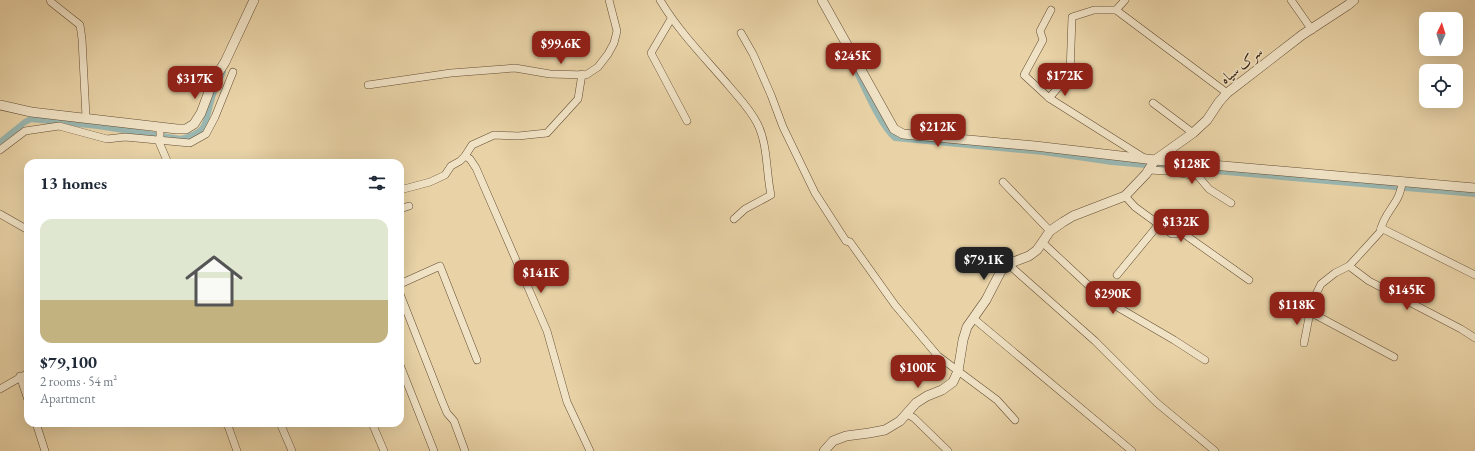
<!DOCTYPE html>
<meta charset="utf-8">
<style>
:root{--surface:#fff;--page:#f2f2f3;--text:#1f2937;--muted:#747a83;--line:#e0e1e3;--accent:#8f2418}
body{margin:0;font-family:"EB Garamond",Amiri,serif;background:var(--page);color:var(--text);height:100vh;display:flex;flex-direction:column;font-size:15px;white-space:nowrap}
*{box-sizing:border-box;margin:0}
p{font-size:13px;color:var(--muted)}
.icon{flex:none;width:22px;height:22px;fill:none;stroke:currentColor;stroke-width:2;stroke-linecap:round;stroke-linejoin:round}
.map{position:relative;flex:1;overflow:hidden}
.sheet{position:absolute;left:24px;top:159px;width:380px;height:268px;display:flex;flex-direction:column;background:var(--surface);border-radius:12px;box-shadow:0 4px 16px #0002}
.sheet>*{flex:none}
.needle{width:26px;rotate:4deg}
.controls{position:absolute;left:1419px;top:12px;display:grid;gap:8px}
.controls a{display:grid;place-items:center;width:44px;height:44px;border-radius:8px;background:var(--surface);box-shadow:0 4px 16px #0002;font-size:20px}
.price{position:absolute;translate:-50% -34px;padding:0 9px;border-radius:8px;background:var(--accent);color:#fff;font-size:13px;line-height:26px;filter:drop-shadow(0 1px 2px #0008)}
.price::after{content:'';position:absolute;left:50%;top:24px;width:12px;height:9px;margin-left:-6px;background:inherit;clip-path:polygon(0 0,100% 0,50% 100%)}
.price.active{background:#222;color:#fff}
ul{padding:0;list-style:none}
li{display:grid;align-content:center;gap:8px;height:212px;padding:0 16px}
li+li{border-top:1px solid var(--line)}
li span{display:grid;place-items:center;height:124px;border-radius:12px;color:#555}
li>.icon{margin-inline-start:auto}
span .icon{width:72px;height:72px;fill:#fffc;stroke-width:1}
li b{font-size:17px}
h2{display:flex;justify-content:space-between;align-items:center;height:48px;padding:0 16px;font-size:17px}
.map>svg:first-child{display:block}
.lines{fill:none;stroke-linecap:round;stroke-linejoin:round}
.canal{stroke:#99b6b0;stroke-width:6}
.minor-casing{stroke:#644d33;stroke-width:8}
.tertiary-casing{stroke:#644d33;stroke-width:10}
.minor{stroke:#f0e2c5;stroke-width:7}
.tertiary{stroke:#f0e2c5;stroke-width:9}
.labels{text-anchor:middle;stroke-width:3;stroke-linejoin:round;paint-order:stroke}
.street-label{font-size:14px;fill:#38210d;stroke:#f0e2c5}
</style>
<div class="map">
<svg width="1475" height="451" viewBox="0 0 1475 451">
<rect width="100%" height="100%" fill="#e8d2a6"/>
<filter id="stains"><feTurbulence type="fractalNoise" baseFrequency=".005" numOctaves="4"/><feColorMatrix values="0 0 0 0 .2 0 0 0 0 .09 0 0 0 0 .02 0 0 0 .5 -.17"/></filter>
<radialGradient id="worn" r=".72"><stop offset=".6" stop-color="#630" stop-opacity="0"/><stop offset="1" stop-color="#630" stop-opacity=".3"/></radialGradient>
<g class="lines">
<!-- canal -->
<g class="canal">
<path d="M853,64c10,20 26,60 42,74l148,14 69,10 363,32"/>
<path d="M0,142l25,-20 6,-3 67,7 83,13c30,-8 23,-17 31,-41 2,-9 7,-18 11,-26"/>
</g>
<defs>
<g id="minor">
<path d="M50,0l1,2 29,23 2,14 4,78"/>
<path d="M660,0c19,32 45,58 69,86 10,12 21,23 28,37 11,21 9,49 14,72l-26,14 -11,10"/>
<path d="M1125,0l-9,10 111,83"/>
<path d="M1291,0l21,30"/>
<path d="M1051,10l-11,21 3,9 -19,35 25,23 95,60"/>
<path d="M671,19l-20,34 36,68"/>
<path d="M741,33l12,21 18,41 12,32 32,66 31,48 4,1 45,63 43,51 59,44 18,20"/>
<path d="M368,85l83,-12 64,-5 35,6 36,1 12,-8 10,-13 6,-11 3,-12 -8,-31"/>
<path d="M1049,98l21,-24 2,-57 22,-7h22"/>
<path d="M1153,103l40,30"/>
<path d="M160,127v11l1,2 -2,2 9,21"/>
<path d="M0,150l25,-19 34,-5 48,13 18,-2 65,6 16,-9 9,-17 18,-45"/>
<path d="M465,156l5,3 6,9 71,163 20,71 23,49"/>
<path d="M1149,170l18,1 31,5 11,13 22,14"/>
<path d="M1003,182l47,49"/>
<path d="M400,190l30,-8 15,-7 6,-9 9,-5 5,-5 7,-11 22,-10 24,1 29,-3 31,-34 4,-25"/>
<path d="M1125,196l10,11 37,27h12l65,46"/>
<path d="M400,209l9,-3"/>
<path d="M0,214l28,16"/>
<path d="M1381,228l94,47"/>
<path d="M1043,243l59,55 72,42 31,20"/>
<path d="M1008,264l87,77 62,62 58,48"/>
<path d="M1349,266l20,15 92,48 14,9"/>
<path d="M1117,275l42,-51"/>
<path d="M400,284l40,-18 37,94"/>
<path d="M400,294l42,107 5,12 7,8 11,30"/>
<path d="M1310,312l84,45"/>
<path d="M973,318l159,133"/>
<path d="M1304,343l8,-41 9,-18 14,-11 14,-7 31,-34c4,-22 21,-28 22,-51"/>
<path d="M400,365l34,86"/>
<path d="M20,376l8,24"/>
<path d="M0,389l28,-16"/>
<path d="M907,414l7,4 34,33"/>
<path d="M36,423l9,28"/>
<path d="M227,423l10,28"/>
<path d="M280,423l12,28"/>
<path d="M372,423l12,28"/>
</g>
<g id="tertiary">
<path d="M822,0l72,129 9,5 132,12 120,14 320,28"/>
<path d="M0,105l31,7 146,17h9l8,-5 7,-11 12,-32 12,-19 29,-62"/>
<path d="M824,451l9,-10 13,-5 23,-3 16,-3 15,-9 16,-18 11,-7 15,-6 11,-8 5,-11 5,-31 4,-13 19,-27 15,-29 7,-7 21,-8 8,-6 13,-19 13,-9 10,-6 52,-20 21,-22 9,-14 38,-27 14,-13 12,-18 8,-9 75,-58 46,-30 6,-5"/>
</g>
</defs>
<!-- minor casing -->
<use href="#minor" class="minor-casing"/>
<!-- tertiary casing -->
<use href="#tertiary" class="tertiary-casing"/>
<!-- minor -->
<use href="#minor" class="minor"/>
<!-- tertiary -->
<use href="#tertiary" class="tertiary"/>
</g>
<g class="labels">
<!-- street labels -->
<g class="street-label">
<text transform="translate(1241 65) rotate(-39)" y="5">سرک سیاه</text>
</g>
</g>
<rect width="100%" height="100%" filter="url(#stains)"/>
<rect width="100%" height="100%" fill="url(#worn)"/>
</svg>
<div class="controls">
<a><svg class="needle" viewBox="-14 -14 28 28"><path d="M0-13l5 13h-10z" fill="#e53935"/><path d="M0 13l5-13h-10z" fill="#747a83"/></svg></a>
<a><svg class="icon" aria-label="locate" viewBox="0 0 24 24"><circle cx="12" cy="12" r="6"/><path d="M12 2v4M12 18v4M2 12h4M18 12h4"/></svg></a>
</div>
<b class="price" style="left:561px;top:65px">$99.6K</b>
<b class="price" style="left:853px;top:77px">$245K</b>
<b class="price" style="left:1065px;top:97px">$172K</b>
<b class="price" style="left:195px;top:100px">$317K</b>
<b class="price" style="left:938px;top:148px">$212K</b>
<b class="price" style="left:1192px;top:185px">$128K</b>
<b class="price" style="left:1181px;top:243px">$132K</b>
<b class="price active" style="left:984px;top:281px">$79.1K</b>
<b class="price" style="left:541px;top:294px">$141K</b>
<b class="price" style="left:1407px;top:311px">$145K</b>
<b class="price" style="left:1113px;top:315px">$290K</b>
<b class="price" style="left:1297px;top:326px">$118K</b>
<b class="price" style="left:918px;top:389px">$100K</b>
<section class="sheet">
<h2>13 homes<svg class="icon" aria-label="filters" viewBox="0 0 24 24"><path d="M4 7h16M4 17h16"/><circle cx="9" cy="7" r="2"/><circle cx="15" cy="17" r="2"/></svg></h2>
<ul>
<li><span style="background:linear-gradient(#dfe7d0 65%,#c2b280 0)"><svg class="icon" aria-label="home" viewBox="0 0 24 24"><path d="M3 11l9-7 9 7M6 9v11h12V9"/></svg></span><div><b>$79,100</b><p>2 rooms · 54 m²</p><p>Apartment</p></div></li>
</ul>
</section>
</div>
